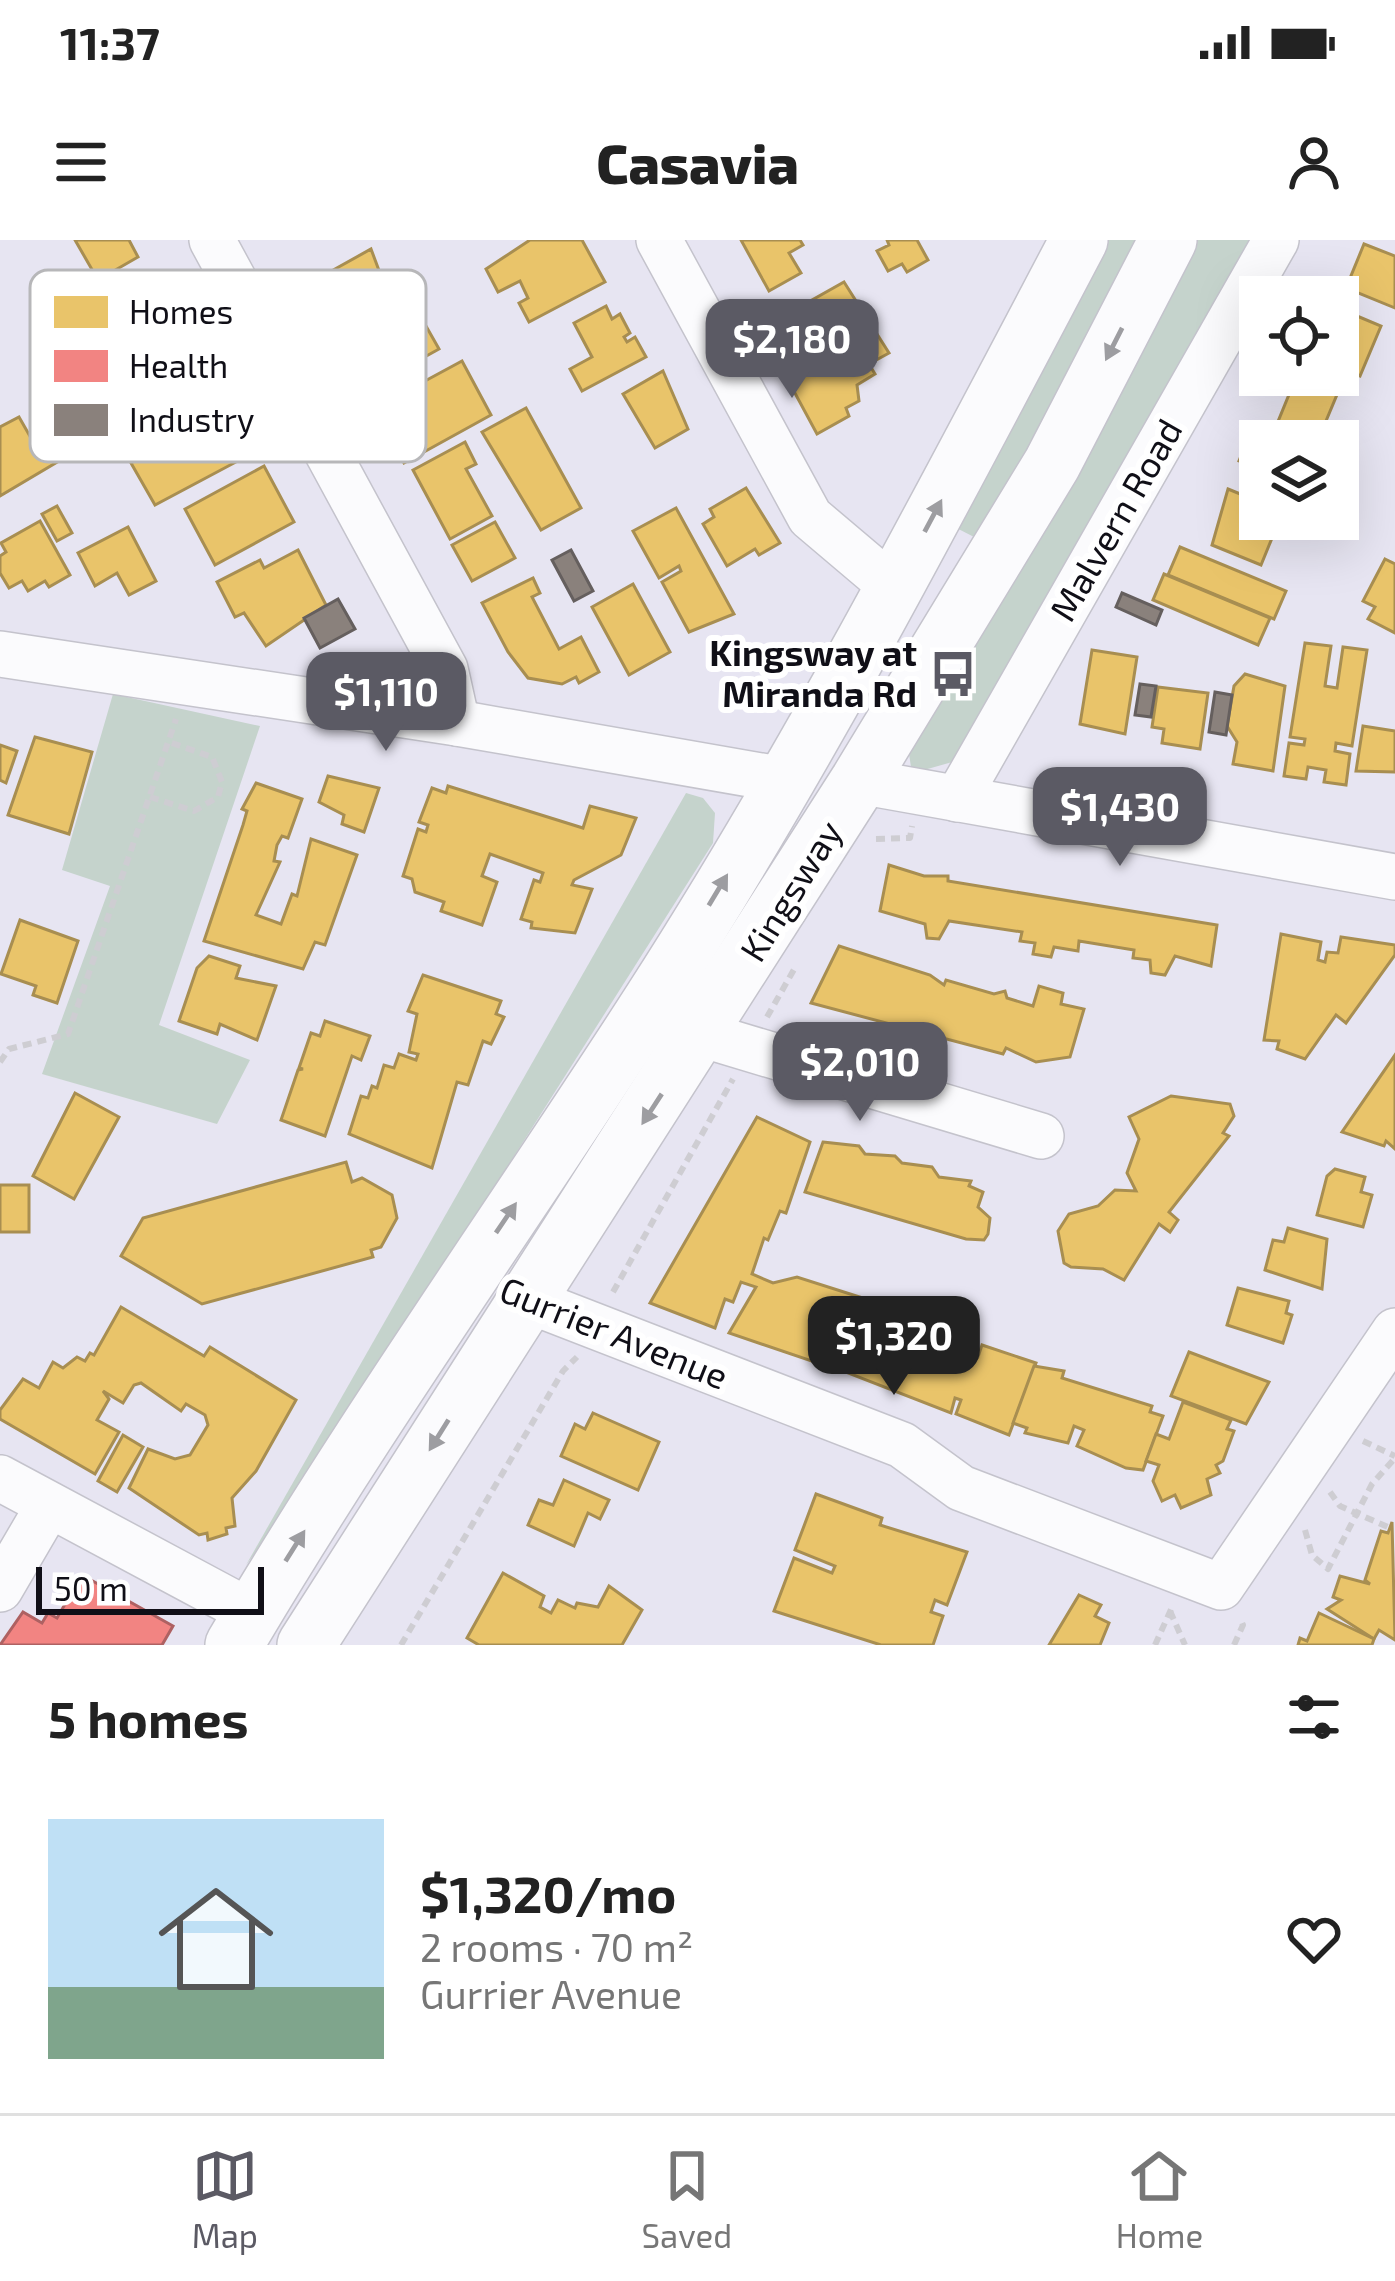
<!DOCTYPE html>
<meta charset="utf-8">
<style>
:root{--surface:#fff;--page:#f2f2f2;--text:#222;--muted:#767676;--line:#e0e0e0;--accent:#5b5a64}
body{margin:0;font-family:"Exo 2",sans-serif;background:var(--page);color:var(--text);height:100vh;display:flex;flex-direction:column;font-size:45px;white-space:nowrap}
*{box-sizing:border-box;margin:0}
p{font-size:39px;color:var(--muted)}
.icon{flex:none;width:66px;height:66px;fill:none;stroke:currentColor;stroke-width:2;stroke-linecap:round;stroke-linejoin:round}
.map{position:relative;height:1405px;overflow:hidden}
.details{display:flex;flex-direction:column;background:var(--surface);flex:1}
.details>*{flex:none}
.controls{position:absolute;left:1239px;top:36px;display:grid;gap:24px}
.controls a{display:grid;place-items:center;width:120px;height:120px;border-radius:0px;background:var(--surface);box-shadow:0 12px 48px #0002;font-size:60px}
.scale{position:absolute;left:36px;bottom:30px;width:228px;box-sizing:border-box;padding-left:12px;border:6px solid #100f17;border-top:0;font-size:33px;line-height:42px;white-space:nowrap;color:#100f17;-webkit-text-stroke:9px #fff;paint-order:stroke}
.price{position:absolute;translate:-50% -102px;padding:0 27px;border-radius:24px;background:var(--accent);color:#fff;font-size:39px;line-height:78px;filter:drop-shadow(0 3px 6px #0008)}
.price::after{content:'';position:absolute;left:50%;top:72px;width:36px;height:27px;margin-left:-18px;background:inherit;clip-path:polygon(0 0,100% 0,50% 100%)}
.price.active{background:#222;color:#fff}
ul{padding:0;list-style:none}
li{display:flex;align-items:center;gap:36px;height:300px;padding:0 48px}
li+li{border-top:3px solid var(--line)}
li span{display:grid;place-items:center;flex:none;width:336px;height:240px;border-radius:0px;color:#555}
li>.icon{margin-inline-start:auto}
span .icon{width:144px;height:144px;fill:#fffc;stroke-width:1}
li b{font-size:51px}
h2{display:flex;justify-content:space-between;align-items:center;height:144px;padding:0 48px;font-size:51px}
.status{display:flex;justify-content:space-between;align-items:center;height:84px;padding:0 60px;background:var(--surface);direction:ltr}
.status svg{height:33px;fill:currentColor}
header{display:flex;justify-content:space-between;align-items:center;height:156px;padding:0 48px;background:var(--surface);font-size:54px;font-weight:800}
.tabs{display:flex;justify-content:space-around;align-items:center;height:168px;border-top:3px solid var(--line);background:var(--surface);font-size:33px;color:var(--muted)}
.tabs a{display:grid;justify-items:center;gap:6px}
.tabs .active{color:var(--accent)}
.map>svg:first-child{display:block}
.green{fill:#c5d3cc}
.homes{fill:#e9c46a;stroke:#a88e51;stroke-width:3}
.health{fill:#f28482;stroke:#ae6162;stroke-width:3}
.industry{fill:#8a817c;stroke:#655f5e;stroke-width:3}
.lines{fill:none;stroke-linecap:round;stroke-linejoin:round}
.minor-casing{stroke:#c4c3cc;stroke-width:48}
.major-casing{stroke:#c4c3cc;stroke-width:60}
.path{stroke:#cecdd2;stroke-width:6;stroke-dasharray:9 6;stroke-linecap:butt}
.minor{stroke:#fbfbfd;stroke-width:45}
.major{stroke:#fbfbfd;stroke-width:57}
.oneway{fill:#9d9da1}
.labels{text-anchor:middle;stroke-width:12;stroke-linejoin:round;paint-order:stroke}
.street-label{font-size:36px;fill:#100f17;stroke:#fff}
.poi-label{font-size:36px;font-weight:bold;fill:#100f17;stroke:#fff;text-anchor:end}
.key{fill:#fff;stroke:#b7b7b9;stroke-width:3}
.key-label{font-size:33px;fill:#100f17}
</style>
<div class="status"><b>11:37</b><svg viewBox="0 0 49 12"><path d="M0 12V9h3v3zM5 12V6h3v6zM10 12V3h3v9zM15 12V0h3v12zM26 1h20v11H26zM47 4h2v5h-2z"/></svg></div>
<header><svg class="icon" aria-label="menu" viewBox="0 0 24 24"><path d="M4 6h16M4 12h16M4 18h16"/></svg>Casavia<svg class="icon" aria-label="person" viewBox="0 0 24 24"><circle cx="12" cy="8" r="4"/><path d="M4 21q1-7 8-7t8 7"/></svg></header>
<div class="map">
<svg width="1395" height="1405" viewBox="0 0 1395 1405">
<rect width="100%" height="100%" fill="#e7e5f2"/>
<!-- green -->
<g class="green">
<path d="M1079,0h197l-292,513 -60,17 -13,-3 -3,-20 68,-209 -43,-22z"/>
<path d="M113,454l147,32 -101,299 91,35 -33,64 -175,-50 68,-188 -48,-16z"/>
<path d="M686,553l17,5 12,15 -2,30 -414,652 -53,70z"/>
</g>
<!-- homes -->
<g class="homes">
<path d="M75,0h54l9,17 -40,23z"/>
<path d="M530,0h52l23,42 -76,40 -10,-19 9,-5 -8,-17 -22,11 -12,-23z"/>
<path d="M741,0h59l3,5 -14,8 12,20 -32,18z"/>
<path d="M887,0h30l11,20 -21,12 -5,-8 -14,7 -11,-20 12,-6z"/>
<path d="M1364,4l31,12v52l-49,-20z"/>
<path d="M371,9l16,43 -47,26 -17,-30 8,-5 -5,-9z"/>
<path d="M844,42l45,71 -20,11 6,10 -18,11 2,16 -13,7 3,8 -32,18 -48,-89 21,-13 -9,-25 6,7z"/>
<path d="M606,66l6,13 8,-5 10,19 -6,4 3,5 8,-5 11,20 -64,34 -12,-22 22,-12 -18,-34z"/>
<path d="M1338,68l43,18 -21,50 -18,-8 -4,5z"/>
<path d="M381,75l15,28 30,-17 13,23 -54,30 -15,-27 -8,5 -14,-24z"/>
<path d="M462,121l29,54 -87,48 -29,-55z"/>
<path d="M663,131l25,58 -33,19 -32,-54z"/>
<path d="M1297,135h19l25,10 -23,55 -41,-16z"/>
<path d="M219,164l30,51 -94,50 -24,-42 26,-15 -1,-7z"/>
<path d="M526,168l55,100 -40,22 -59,-98z"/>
<path d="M19,177l12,21 14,-7 19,27 -64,38v-69z"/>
<path d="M1254,184l43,17h-37v53l-15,-6 9,-21 -15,-6z"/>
<path d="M465,202l11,22 -10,5 26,47 -42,23 -37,-69z"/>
<path d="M264,226l30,56 -79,43 -30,-56z"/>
<path d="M746,248l34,55 -21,12 -4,-6 -28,17 -24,-42 11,-7 -4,-8z"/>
<path d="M1228,249l32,13 -3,30 15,6 -11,27 -49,-20z"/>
<path d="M57,266l15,27 -15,8 -15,-27z"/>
<path d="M676,268l58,106 -45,18 -27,-50 19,-11 -2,-5 -20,12 -26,-47z"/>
<path d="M40,281l30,54 -21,12 -4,-6 -17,10 -6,-10 -13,7 -9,-15v-17l6,-4 -5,-9z"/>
<path d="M495,282l20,36 -43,23 -20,-36z"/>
<path d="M128,287l28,54 -27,14 -12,-22 -22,13 -17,-33z"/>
<path d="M1180,307l106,44 -12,28 -106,-44z"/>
<path d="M298,310l28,55 -60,41 -22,-33 -9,4 -18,-35 43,-22 4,8z"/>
<path d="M1385,319l10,5v69l-27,-14 7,-12 -12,-6z"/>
<path d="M1164,334l106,44 -12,27 -105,-45z"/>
<path d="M533,338l7,15 -8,4 27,52 22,-12 18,35 -20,11 -3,-6 -14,7 -34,-6 -20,-26 -26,-49z"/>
<path d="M633,344l37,68 -41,23 -37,-68z"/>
<path d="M1305,403l26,3 -6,40 12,2 6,-41 24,3 -15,96 -16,-3 -1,8 15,3 -4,31 -22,-3 2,-12 -18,-3 -2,12 -22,-3 5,-33 15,2 1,-6 -15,-2z"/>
<path d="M1092,410l45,7 -12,77 -45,-10z"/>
<path d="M1245,434l40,12 -12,85 -40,-7 4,-22 -10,-16 7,-40z"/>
<path d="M1158,447l50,6 -8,56 -38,-6 2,-14 -12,-2z"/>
<path d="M1363,486l32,5v41l-39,-1z"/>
<path d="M35,497l57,15 -23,82 -61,-19z"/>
<path d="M0,505l17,6 -11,32 -6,-3z"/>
<path d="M328,536l51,12 -15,44 -22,-8 2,-9 -25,-13z"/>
<path d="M256,543l46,16 -14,39 -6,-2 -5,9 -3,16 6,1 -24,53 25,9 11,-30 5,2 14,-57 46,16 -32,90 -10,-3 -12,27 -99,-28 39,-116 4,-14 -5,-2z"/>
<path d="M448,546l135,42 7,-22 46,12 -15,37 -47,25 -2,5 20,4 -17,44 -44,-5 1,-6 -11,-3 13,-39 6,2 3,-9 -53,-19 -8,22 15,6 -15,43 -41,-14 3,-9 -29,-10 -3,-13 -9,-3 15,-47 8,3 2,-7 -9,-3 13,-34 14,5z"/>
<path d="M889,625l35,11h24v5l269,44 -6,41 -36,-10 -10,19 -14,-2 -1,-13 -17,-2 1,-8 -55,-9 -1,10 -24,-4 -3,10 -18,-3 2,-11 -15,-2 2,-9 -73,-11 -10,18 -12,-1 -2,-14 -45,-13z"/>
<path d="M20,680l58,21 -21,62 -24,-8 3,-9 -35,-12z"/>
<path d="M1281,694l40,8 -3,18 7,2 2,-10 11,1 3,-16 54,8v10l-49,68 -10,-8 -31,44 -28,-10 2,-8 -15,-1z"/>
<path d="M839,706l91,29 14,10 2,-5 48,14 11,-3 2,7 26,8 6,-20 24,7 -2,11 23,5 -14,48 -34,5 -30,-14 -3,6 -192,-51z"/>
<path d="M209,716l31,10 -4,12 40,8 -19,54 -37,-16 -3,10 -38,-13 18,-53z"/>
<path d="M423,735l78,26 -5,13 8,3 -13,27 -8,-3 -15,44 -11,-3 -25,86 -83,-34 12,-38 7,2 4,-12 5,2 7,-23 10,3 5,-14 17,6 2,-6 -9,-2 8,-38 -9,-3z"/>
<path d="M325,781l45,15 -9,24 -9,-4 -27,80 -44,-16 17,-50 5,-1 -4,-1 12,-35 9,3z"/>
<path d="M1395,815v94l-9,-8 -2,5 -42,-14z"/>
<path d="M75,853l44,24 -45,82 -41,-23z"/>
<path d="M1171,856l59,8 4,12 -11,17 6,3 -60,76 9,8 -8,12 -11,-8 -35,56 -21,-11 -32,-2 -7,-4 -6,-32 11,-17 29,-8 17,-16 21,1 -9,-18 12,-34 -10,-22z"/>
<path d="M757,877l53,25 -24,71 -6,-2 -12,29 -4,-2 -12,36 21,9 24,-6 72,23 -6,14 6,2 5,-13 103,40 -5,11 6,3 4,-12 54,18 -27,72 -53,-21 5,-14 -6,-2 -4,15 -103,-40 5,-13 -6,-2 -6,13 -112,-38 27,-46 -15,-5 -8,20 -8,-3 -10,29 -65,-25z"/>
<path d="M823,902l36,4 6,8 30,2 7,7 30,4 7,10 32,4 -2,5 14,6 -5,15 12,11 -2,16 -4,6 -18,-1 -161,-47z"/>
<path d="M346,922l6,20 10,-4 30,17 5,23 -16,29 -10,3 2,7 -171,47 -81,-48 22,-38z"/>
<path d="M1335,929l30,8 -4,15 11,3 -9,32 -46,-12 10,-39z"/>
<rect x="0" y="945" width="29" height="47"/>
<path d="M1288,988l39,11 -5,50 -57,-19 8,-30 11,2z"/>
<path d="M1238,1048l51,13 -3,12 6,2 -9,28 -56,-18z"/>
<path d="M121,1067l83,49 6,-9 86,53 -40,71 -24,27 3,28 -9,2 1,6 -19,6 -1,-7 -8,2 -70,-47 19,-39 27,10 15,-4 18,-30 -3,-10 -19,-11 -5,7 -40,-28 -7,2 -11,18 -20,-12 6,8 -12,21 22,12 -24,42 -95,-55v-9l23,-31 16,9 14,-26 10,6 14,-11 8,4 5,-8 4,2z"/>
<path d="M1189,1112l80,30 -23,42 -75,-28z"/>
<path d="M1034,1126l30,5 -2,7 90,28 -2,6 13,4 -20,54 -17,-2 -49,-22 7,-16 -10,-4 -6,17 -43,-10 2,-5 -14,-5z"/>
<path d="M1183,1162l48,18 -4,9 7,2 -11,30 -7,4 4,8 -13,6 4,16 -30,13 -6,-13 -13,6 -9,-20 6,-16 -13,-4 10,-27 13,5z"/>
<path d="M593,1173l66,29 -21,48 -77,-34 14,-32 10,5z"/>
<path d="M123,1195l20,12 -26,45 -19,-11z"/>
<path d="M564,1240l45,20 -9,19 -12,-6 -14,33 -46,-21 11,-25 14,5z"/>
<path d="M816,1254l66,24 -2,7 87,27 -20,53 -12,-5 -4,12 12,4 -10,29h-52l-107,-34 20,-53 38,15 3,-7 -40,-16z"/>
<path d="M1392,1282l3,118 -16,-10 -5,9 -47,-30 14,-9 -8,-3 7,-21 30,8 -5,-4 16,-49 7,2z"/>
<path d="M503,1333l41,23 -4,11 11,6 7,-13 17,8 2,-5 21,4 11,-21 33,24 -20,35h-143l-12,-7z"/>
<path d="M1079,1355l22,10 -6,11 14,7 -9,22h-51z"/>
<path d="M1319,1373l55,26 -2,6h-74l2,-7 7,3z"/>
</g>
<!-- health -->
<path class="health" d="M82,1335l91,51 -11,19h-162l23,-33 19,11 6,-10 9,5z"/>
<!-- industry -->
<g class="industry">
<path d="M571,310l22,41 -19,10 -22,-41z"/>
<path d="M1122,353l40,17 -6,15 -40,-18z"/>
<path d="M338,359l17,30 -35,19 -16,-30z"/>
<path d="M1140,444l16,2 -5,31 -16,-2z"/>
<path d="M1215,452l17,3 -6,40 -17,-3z"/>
</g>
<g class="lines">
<defs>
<g id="minor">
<path d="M212,0l233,429 12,54"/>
<path d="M659,0l151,277 85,72"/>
<path d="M0,414l457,69 327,57"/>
<path d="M859,541l536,96"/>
<path d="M957,559l319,-559"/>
<path d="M701,794l340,102"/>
<path d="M525,1059l377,146 59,43 260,99 174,-256"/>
<path d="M0,1238l252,135"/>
<path d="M0,1349l49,-84"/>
</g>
<g id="major">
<path d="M234,1405c130,-221 280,-430 419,-646 157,-244 291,-503 426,-759"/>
<path d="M306,1405l553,-864 193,-317 116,-224"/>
</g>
</defs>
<!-- minor casing -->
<use href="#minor" class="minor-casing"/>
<!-- major casing -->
<use href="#major" class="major-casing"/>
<!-- path -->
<g class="path">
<path d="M150,557l44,14 24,-14 4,-15 -10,-25 -43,-15"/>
<path d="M876,599l34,-1 2,-12"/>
<path d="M767,777l29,-51"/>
<path d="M0,822l9,-13 59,-15 108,-315"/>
<path d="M613,1052l120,-213"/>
<path d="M1363,1201l32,15"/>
<path d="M1330,1252l10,14 50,22"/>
<path d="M1305,1290l7,25 16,14 44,-85 23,-26"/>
<path d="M1170,1371l15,34"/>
<path d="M401,1405l162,-274 14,-14"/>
<path d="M1155,1405l18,-40"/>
<path d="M1234,1405l9,-20 -3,-7"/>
</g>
<!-- minor -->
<use href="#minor" class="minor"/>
<!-- major -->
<use href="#major" class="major"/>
</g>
<!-- one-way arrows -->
<defs><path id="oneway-solid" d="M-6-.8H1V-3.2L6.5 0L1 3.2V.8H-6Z" transform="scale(3)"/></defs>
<g class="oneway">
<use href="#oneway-solid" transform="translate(1114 104) rotate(117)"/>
<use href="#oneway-solid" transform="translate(933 276) rotate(-62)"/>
<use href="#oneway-solid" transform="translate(718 650) rotate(-59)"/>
<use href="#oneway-solid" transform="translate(652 869) rotate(123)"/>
<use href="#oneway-solid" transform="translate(506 978) rotate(-56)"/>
<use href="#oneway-solid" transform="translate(439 1195) rotate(122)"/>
<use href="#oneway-solid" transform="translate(295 1306) rotate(-58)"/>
</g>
<!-- icons -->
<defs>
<symbol id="bus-bare" viewBox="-9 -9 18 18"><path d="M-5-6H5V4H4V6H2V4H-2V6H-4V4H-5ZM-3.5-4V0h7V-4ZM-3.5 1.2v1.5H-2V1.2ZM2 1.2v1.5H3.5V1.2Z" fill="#5b5a64" stroke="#fff" stroke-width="2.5" paint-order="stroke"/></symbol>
</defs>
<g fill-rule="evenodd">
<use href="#bus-bare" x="920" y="401" width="66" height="66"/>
</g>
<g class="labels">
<!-- street labels -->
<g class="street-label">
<text transform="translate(1116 280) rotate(-60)" y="13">Malvern Road</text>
<text transform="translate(791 651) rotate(-58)" y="13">Kingsway</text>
<text transform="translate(614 1093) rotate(22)" y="13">Gurrier Avenue</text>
</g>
<!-- poi labels -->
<g class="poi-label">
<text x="917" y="426">Kingsway at<tspan x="917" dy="41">Miranda Rd</tspan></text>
</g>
</g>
<!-- legend -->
<rect x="30" y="30" width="396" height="192" rx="18" class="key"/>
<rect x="54" y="56" width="54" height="32" fill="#e9c46a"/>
<rect x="54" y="110" width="54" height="32" fill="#f28482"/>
<rect x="54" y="164" width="54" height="32" fill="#8a817c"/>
<g class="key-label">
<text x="129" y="84">Homes</text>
<text x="129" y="138">Health</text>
<text x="129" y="192">Industry</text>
</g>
</svg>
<div class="controls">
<a><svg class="icon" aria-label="locate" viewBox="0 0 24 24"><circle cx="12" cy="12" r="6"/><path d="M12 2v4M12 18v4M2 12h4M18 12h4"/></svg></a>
<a><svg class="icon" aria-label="layers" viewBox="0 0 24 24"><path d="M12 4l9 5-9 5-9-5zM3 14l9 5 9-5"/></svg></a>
</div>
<div class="scale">50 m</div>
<b class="price" style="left:792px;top:161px">$2,180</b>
<b class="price" style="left:386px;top:514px">$1,110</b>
<b class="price" style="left:1120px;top:629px">$1,430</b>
<b class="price" style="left:860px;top:884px">$2,010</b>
<b class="price active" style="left:894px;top:1158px">$1,320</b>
</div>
<section class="details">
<h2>5 homes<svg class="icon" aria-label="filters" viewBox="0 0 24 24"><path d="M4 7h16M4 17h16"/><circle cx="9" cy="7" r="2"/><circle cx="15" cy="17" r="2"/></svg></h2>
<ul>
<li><span style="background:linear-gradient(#bfe0f5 70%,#7fa58c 0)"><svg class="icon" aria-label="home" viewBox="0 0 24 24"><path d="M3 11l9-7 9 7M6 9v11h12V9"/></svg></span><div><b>$1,320/mo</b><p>2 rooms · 70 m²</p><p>Gurrier Avenue</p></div><svg class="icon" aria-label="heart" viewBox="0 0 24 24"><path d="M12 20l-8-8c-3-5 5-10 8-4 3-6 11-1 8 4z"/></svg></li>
</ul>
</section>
<nav class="tabs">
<a class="active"><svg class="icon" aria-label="map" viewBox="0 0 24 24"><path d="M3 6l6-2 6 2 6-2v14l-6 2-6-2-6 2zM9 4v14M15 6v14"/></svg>Map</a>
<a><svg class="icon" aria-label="saved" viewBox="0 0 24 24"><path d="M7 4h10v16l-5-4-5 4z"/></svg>Saved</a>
<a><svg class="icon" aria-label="home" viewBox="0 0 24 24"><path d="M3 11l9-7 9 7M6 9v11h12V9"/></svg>Home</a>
</nav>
